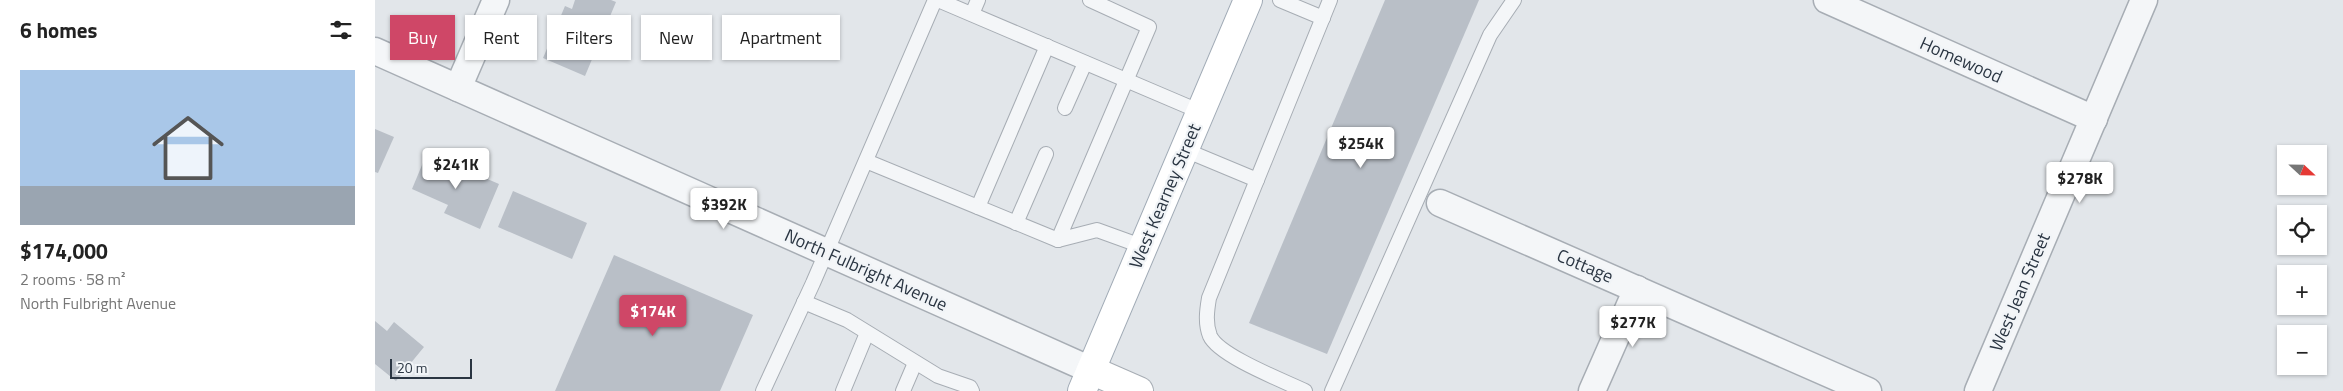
<!DOCTYPE html>
<meta charset="utf-8">
<style>
:root{--surface:#fff;--page:#f6f6f6;--text:#222;--muted:#767676;--accent:#cf4767}
body{margin:0;font-family:"Titillium Web",sans-serif;background:var(--page);color:var(--text);height:100vh;display:flex;flex-direction:column;font-size:19px;white-space:nowrap}
*{box-sizing:border-box;margin:0}
p{font-size:16px;color:var(--muted)}
.icon{flex:none;width:28px;height:28px;fill:none;stroke:currentColor;stroke-width:2;stroke-linecap:round;stroke-linejoin:round}
.map{position:relative;flex:1;overflow:hidden}
.sheet{display:flex;flex-direction:column;background:var(--surface);width:375px}
.sheet>*{flex:none}
.top-card{position:absolute;left:15px;top:15px;width:475px;height:45px;display:flex;gap:10px}
.needle{width:32px;rotate:112deg}
.controls{position:absolute;left:1902px;top:145px;display:grid;gap:10px}
.controls a{display:grid;place-items:center;width:50px;height:50px;border-radius:0px;background:var(--surface);box-shadow:0 1px 4px #0004;font-size:25px}
.scale{position:absolute;left:15px;bottom:12px;width:82px;box-sizing:border-box;padding-left:5px;border:2px solid #2a3542;border-top:0;font-size:14px;line-height:18px;white-space:nowrap;color:#2a3542;-webkit-text-stroke:4px #f1f4f7;paint-order:stroke}
.price{position:absolute;translate:-50% -42px;padding:0 11px;border-radius:5px;background:#fff;color:#222;font-size:16px;line-height:32px;filter:drop-shadow(0 1px 2px #0008)}
.price::after{content:'';position:absolute;left:50%;top:30px;width:15px;height:11px;margin-left:-8px;background:inherit;clip-path:polygon(0 0,100% 0,50% 100%)}
.price.current{background:var(--accent);color:#fff}
ul{padding:0;list-style:none}
li{display:grid;align-content:center;gap:10px;height:265px;padding:0 20px}
li span{display:grid;place-items:center;height:155px;border-radius:0px;color:#555}
li>.icon{margin-inline-start:auto}
span .icon{width:90px;height:90px;fill:#fffc;stroke-width:1}
li b{font-size:21px}
h2{display:flex;justify-content:space-between;align-items:center;height:60px;padding:0 20px;font-size:21px}
.chip{padding:0 18px;border-radius:0px;background:var(--surface);box-shadow:0 1px 4px #0004;font-size:18px;line-height:45px}
.chip.current{background:var(--accent);color:#fff}
main{display:flex;flex:1;min-height:0}
.map>svg:first-child{display:block}
.building{fill:#b9bfc7}
.lines{fill:none;stroke-linecap:round;stroke-linejoin:round}
.lane-casing{stroke:#a7adb4;stroke-width:16}
.street-casing{stroke:#a7adb4;stroke-width:29}
.secondary-casing{stroke:#a7adb4;stroke-width:30}
.primary-casing{stroke:#a1abb6;stroke-width:30}
.lane{stroke:#f4f6f8;stroke-width:14}
.street{stroke:#f4f6f8;stroke-width:26}
.secondary{stroke:#fff;stroke-width:28}
.primary{stroke:#fff;stroke-width:28}
.labels{text-anchor:middle;stroke-width:4.5;stroke-linejoin:round;paint-order:stroke}
.street-label{font-size:18px;fill:#2a3542;stroke:#f1f4f7}
</style>
<main>
<section class="sheet">
<h2>6 homes<svg class="icon" aria-label="filters" viewBox="0 0 24 24"><path d="M4 7h16M4 17h16"/><circle cx="9" cy="7" r="2"/><circle cx="15" cy="17" r="2"/></svg></h2>
<ul>
<li><span style="background:linear-gradient(#a9c7e8 75%,#9aa5b1 0)"><svg class="icon" aria-label="home" viewBox="0 0 24 24"><path d="M3 11l9-7 9 7M6 9v11h12V9"/></svg></span><div><b>$174,000</b><p>2 rooms · 58 m²</p><p>North Fulbright Avenue</p></div></li>
</ul>
</section>
<div class="map">
<svg width="1968" height="391" viewBox="0 0 1968 391">
<rect width="100%" height="100%" fill="#e2e6ea"/>
<!-- building -->
<g class="building">
<path d="M200,0h36l5,2 -31,74 -42,-18 22,-52 7,3z"/>
<path d="M1010,0h94l-152,354 -78,-31z"/>
<path d="M0,129l19,8 -16,36 -3,-1z"/>
<path d="M52,153l72,31 -19,45 -36,-16 4,-8 -36,-16z"/>
<path d="M138,191l74,32 -15,36 -74,-32z"/>
<path d="M239,255l139,60 -33,76h-165z"/>
<path d="M0,321l12,10 7,-9 30,25 -28,34 -21,-17z"/>
</g>
<g class="lines">
<defs>
<g id="lane">
<path d="M563,0l263,112"/>
<path d="M715,0l59,27 -91,213 39,-10 47,17"/>
<path d="M905,0l43,18"/>
<path d="M597,14l6,-14"/>
<path d="M690,108l20,-45"/>
<path d="M810,150l72,30"/>
<path d="M491,161l192,79"/>
<path d="M603,207l69,-161"/>
<path d="M641,223l30,-69"/>
<path d="M429,302l43,18 91,56 32,11 2,4"/>
<path d="M388,391l50,-108 122,-283"/>
<path d="M468,391l24,-58"/>
<path d="M528,391l12,-28"/>
<path d="M930,391c-21,-10 -86,-35 -95,-55 -5,-13 -3,-26 -1,-38l121,-298"/>
<path d="M957,391l158,-356 24,-35"/>
</g>
<g id="street">
<path d="M1452,0l267,119"/>
<path d="M0,51l716,319"/>
<path d="M83,88l38,-88"/>
<path d="M1065,203l428,188"/>
<path d="M1217,391l45,-102"/>
<path d="M1603,391l166,-391"/>
</g>
<path id="secondary" d="M716,370l48,21"/>
<path id="primary" d="M707,391l166,-391"/>
</defs>
<!-- lane casing -->
<use href="#lane" class="lane-casing"/>
<!-- street casing -->
<use href="#street" class="street-casing"/>
<!-- secondary casing -->
<use href="#secondary" class="secondary-casing"/>
<!-- primary casing -->
<use href="#primary" class="primary-casing"/>
<!-- lane -->
<use href="#lane" class="lane"/>
<!-- street -->
<use href="#street" class="street"/>
<!-- secondary -->
<use href="#secondary" class="secondary"/>
<!-- primary -->
<use href="#primary" class="primary"/>
</g>
<g class="labels">
<!-- street labels -->
<g class="street-label">
<text transform="translate(1586 60) rotate(24)" y="6">Homewood</text>
<text transform="translate(790 196) rotate(-67)" y="6">West Kearney Street</text>
<text transform="translate(1210 266) rotate(23)" y="6">Cottage</text>
<text transform="translate(491 270) rotate(24)" y="6">North Fulbright Avenue</text>
<text transform="translate(1645 292) rotate(-67)" y="6">West Jean Street</text>
</g>
</g>
</svg>
<div class="controls">
<a><svg class="needle" viewBox="-14 -14 28 28"><path d="M0-13l5 13h-10z" fill="#e53935"/><path d="M0 13l5-13h-10z" fill="#767676"/></svg></a>
<a><svg class="icon" aria-label="locate" viewBox="0 0 24 24"><circle cx="12" cy="12" r="6"/><path d="M12 2v4M12 18v4M2 12h4M18 12h4"/></svg></a>
<a>+</a>
<a>−</a>
</div>
<div class="scale">20 m</div>
<b class="price" style="left:986px;top:169px">$254K</b>
<b class="price" style="left:81px;top:190px">$241K</b>
<b class="price" style="left:1705px;top:204px">$278K</b>
<b class="price" style="left:349px;top:230px">$392K</b>
<b class="price current" style="left:278px;top:337px">$174K</b>
<b class="price" style="left:1258px;top:348px">$277K</b>
<div class="top-card">
<a class="chip current">Buy</a>
<a class="chip">Rent</a>
<a class="chip">Filters</a>
<a class="chip">New</a>
<a class="chip">Apartment</a>
</div>
</div>
</main>
